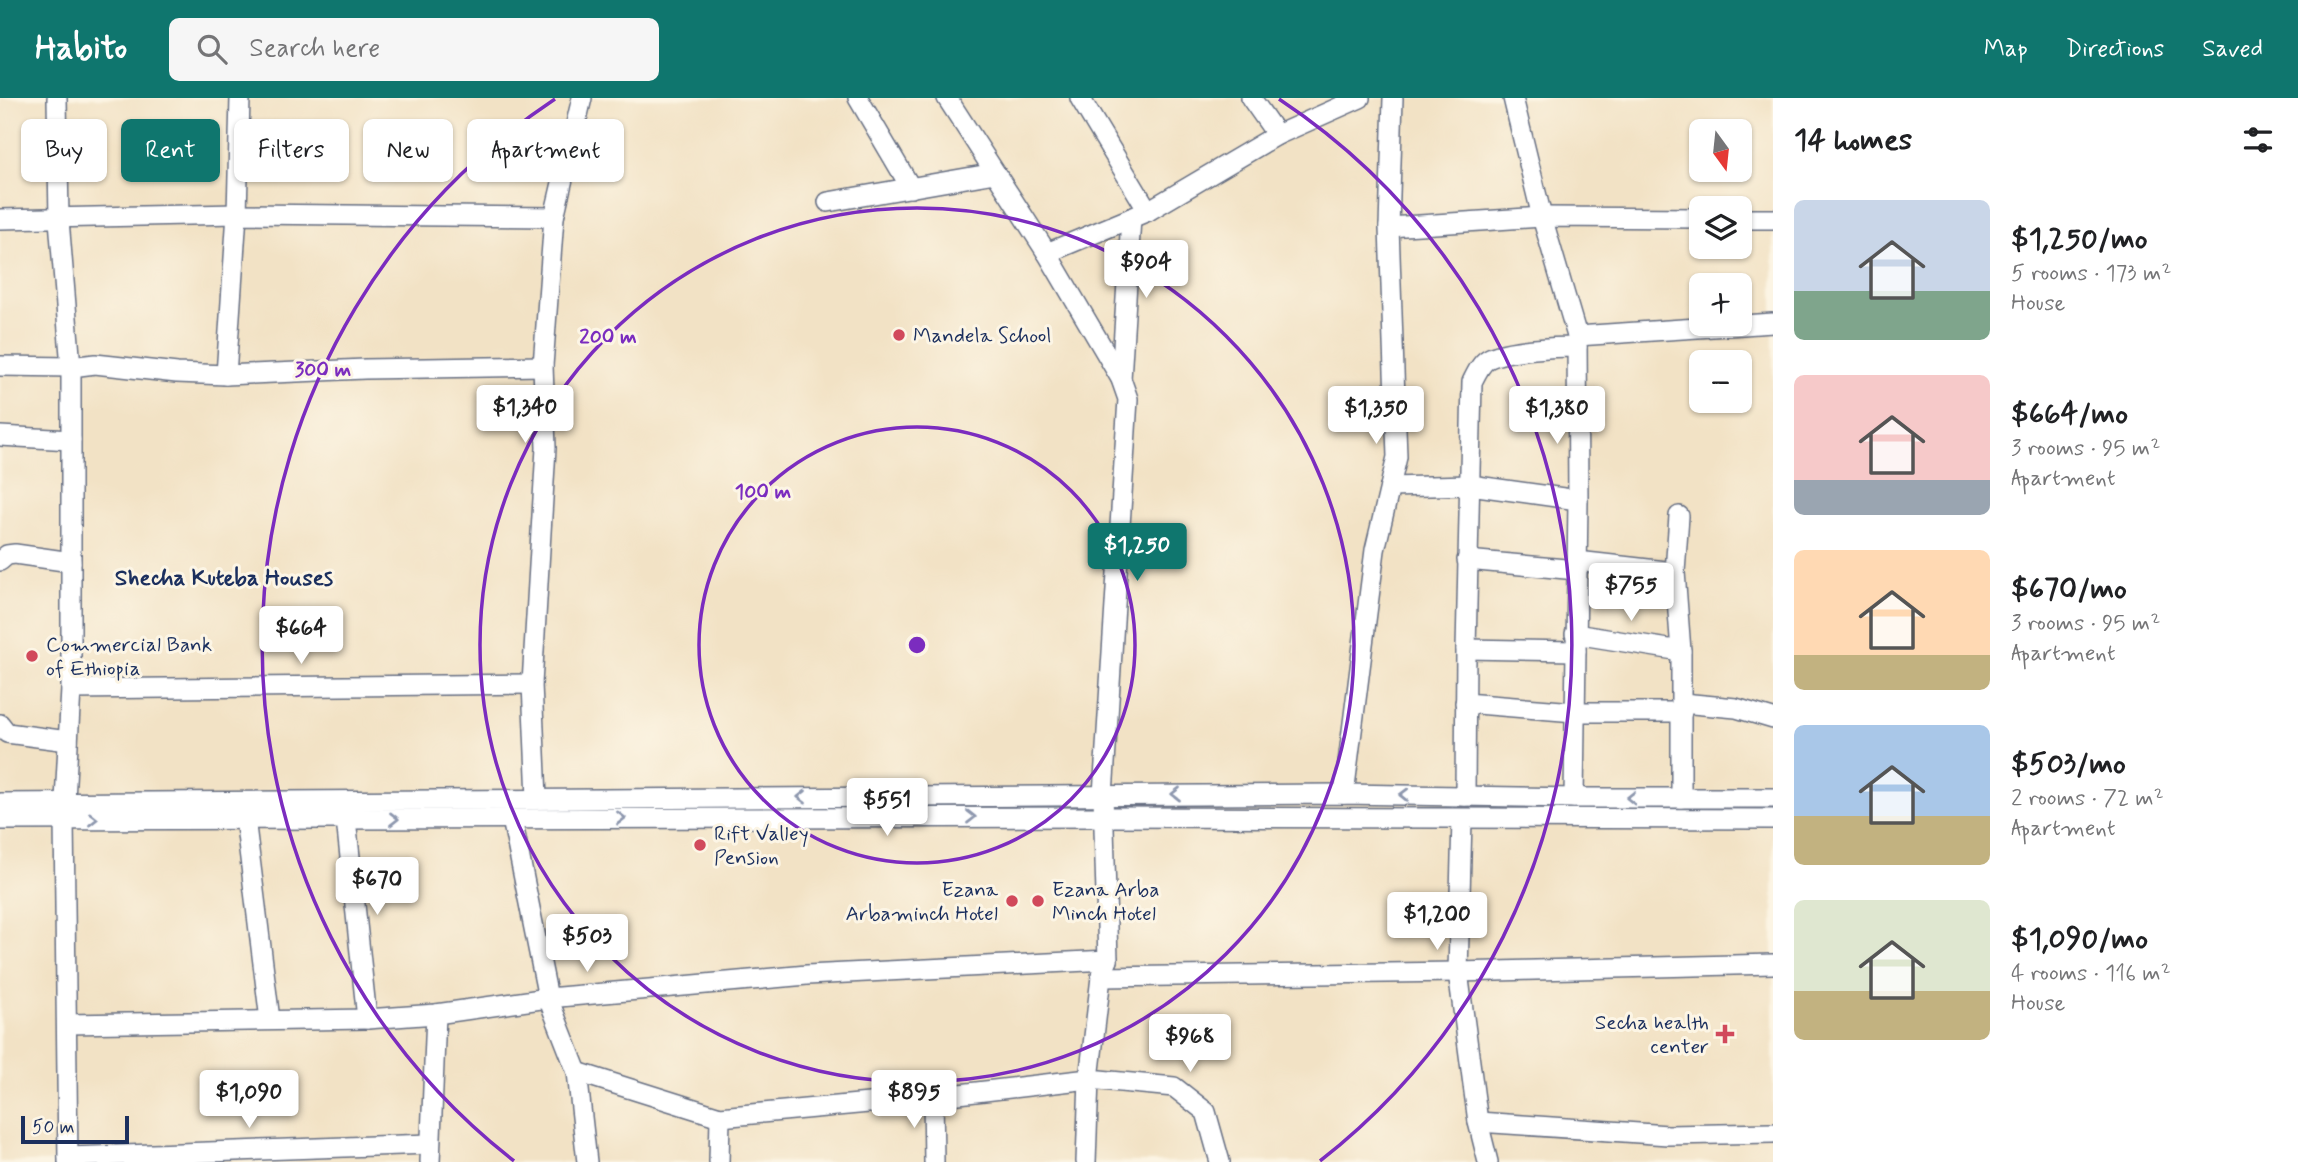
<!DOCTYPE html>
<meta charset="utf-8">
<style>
:root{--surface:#fff;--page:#f6f6f6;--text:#202124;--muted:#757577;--accent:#0f766e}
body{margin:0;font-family:Mynerve,sans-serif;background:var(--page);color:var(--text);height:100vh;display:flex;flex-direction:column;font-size:26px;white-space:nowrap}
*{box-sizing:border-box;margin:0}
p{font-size:23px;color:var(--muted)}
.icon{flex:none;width:38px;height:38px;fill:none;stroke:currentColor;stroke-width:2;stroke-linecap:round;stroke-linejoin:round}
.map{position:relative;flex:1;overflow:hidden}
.side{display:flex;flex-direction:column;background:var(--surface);width:525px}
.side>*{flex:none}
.top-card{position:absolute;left:21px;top:21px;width:665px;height:63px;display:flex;gap:14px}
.needle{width:46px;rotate:165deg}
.buttons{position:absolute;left:1689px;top:21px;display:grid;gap:14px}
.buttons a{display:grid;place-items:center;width:63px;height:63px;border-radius:10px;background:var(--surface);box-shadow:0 2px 5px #0004;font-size:35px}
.scale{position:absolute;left:21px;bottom:18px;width:108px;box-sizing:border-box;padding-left:7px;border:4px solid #1b2f5e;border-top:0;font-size:19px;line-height:24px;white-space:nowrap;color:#1b2f5e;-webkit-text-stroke:5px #fcf5e5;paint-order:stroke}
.price{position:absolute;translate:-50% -60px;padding:0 16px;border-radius:7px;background:#fff;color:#222;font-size:23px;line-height:46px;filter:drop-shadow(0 2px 4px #0008)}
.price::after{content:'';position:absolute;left:50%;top:42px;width:21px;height:16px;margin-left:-10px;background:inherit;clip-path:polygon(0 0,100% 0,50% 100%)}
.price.active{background:var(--accent);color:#fff}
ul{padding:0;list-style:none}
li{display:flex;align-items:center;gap:21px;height:175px;padding:0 21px}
li span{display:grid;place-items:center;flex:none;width:196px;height:140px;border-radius:10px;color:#555}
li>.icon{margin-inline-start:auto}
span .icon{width:84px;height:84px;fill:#fffc;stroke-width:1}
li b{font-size:30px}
h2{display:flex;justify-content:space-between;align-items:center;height:84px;padding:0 21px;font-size:30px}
.chip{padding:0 24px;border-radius:10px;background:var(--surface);box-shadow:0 2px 5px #0004;font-size:24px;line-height:63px}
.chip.active{background:var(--accent);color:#fff}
header{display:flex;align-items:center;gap:42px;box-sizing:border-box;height:98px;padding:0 35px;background:var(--accent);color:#fff}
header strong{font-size:33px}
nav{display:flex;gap:38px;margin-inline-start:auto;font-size:24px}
.search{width:490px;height:63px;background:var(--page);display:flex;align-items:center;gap:18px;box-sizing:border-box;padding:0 24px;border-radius:10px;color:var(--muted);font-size:26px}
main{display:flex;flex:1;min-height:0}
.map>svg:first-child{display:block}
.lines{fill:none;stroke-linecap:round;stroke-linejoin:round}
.minor-casing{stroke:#666e82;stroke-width:22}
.minor{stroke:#fff;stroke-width:19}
.oneway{stroke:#8d97ae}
.ring{fill:none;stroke:#7b2cbf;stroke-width:3.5}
.poi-dot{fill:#d1495b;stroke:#fcf5e5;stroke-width:2.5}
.labels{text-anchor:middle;stroke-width:6;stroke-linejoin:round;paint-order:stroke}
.poi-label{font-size:21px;fill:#1b2f5e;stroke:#fcf5e5;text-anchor:start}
.neighbourhood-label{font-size:23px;font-weight:bold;fill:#1b2f5e;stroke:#fcf5e5}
.centre{fill:#7b2cbf;stroke:#fcf5e5;stroke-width:3.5}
.ring-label{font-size:21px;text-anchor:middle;font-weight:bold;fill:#7b2cbf;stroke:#fcf5e5;stroke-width:6;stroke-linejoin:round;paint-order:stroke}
</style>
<header>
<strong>Habito</strong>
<div class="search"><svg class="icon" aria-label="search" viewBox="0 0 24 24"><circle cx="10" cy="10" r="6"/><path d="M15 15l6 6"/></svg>Search here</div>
<nav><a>Map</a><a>Directions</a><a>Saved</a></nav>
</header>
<main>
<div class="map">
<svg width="1773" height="1064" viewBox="0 0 1773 1064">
<rect width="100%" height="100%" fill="#fcf5e5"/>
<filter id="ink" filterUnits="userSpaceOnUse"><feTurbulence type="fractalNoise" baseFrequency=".0143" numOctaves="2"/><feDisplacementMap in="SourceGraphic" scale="14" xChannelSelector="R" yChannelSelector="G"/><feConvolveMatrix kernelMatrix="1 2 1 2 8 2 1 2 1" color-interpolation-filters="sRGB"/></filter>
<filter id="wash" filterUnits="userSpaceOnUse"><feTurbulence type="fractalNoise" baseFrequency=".00686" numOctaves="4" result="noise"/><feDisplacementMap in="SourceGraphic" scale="28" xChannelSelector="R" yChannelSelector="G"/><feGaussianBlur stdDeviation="1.57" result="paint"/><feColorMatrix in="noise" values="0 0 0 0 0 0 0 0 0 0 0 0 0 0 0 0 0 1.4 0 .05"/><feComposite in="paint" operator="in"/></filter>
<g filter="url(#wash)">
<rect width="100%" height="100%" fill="#f2e2c5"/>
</g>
<g filter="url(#ink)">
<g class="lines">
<defs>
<g id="minor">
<path d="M57,0l2,122 12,147v322l-7,130 4,343"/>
<path d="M858,0l53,90"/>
<path d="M947,0l100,155 74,126 7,20 -25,396 5,165 -7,17 -12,102 -3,83"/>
<path d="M1080,0l68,113"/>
<path d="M1251,0l26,37"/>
<path d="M1513,0l29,119 35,119 1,164 -4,298"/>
<path d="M828,104l167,-29"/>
<path d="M0,121l237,-5 317,3"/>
<path d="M1740,121h33"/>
<path d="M1389,129l153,-10 159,1"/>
<path d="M1047,155l101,-42 129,-76 83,-37"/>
<path d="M1577,238l196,-13"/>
<path d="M0,268l71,1 24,-3 82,9 49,2 139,-6 178,-3"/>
<path d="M226,277l11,-161 3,-116"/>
<path d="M1121,281l10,-161"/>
<path d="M0,338l71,4"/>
<path d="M1390,389l80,-2 108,15"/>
<path d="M1679,418l-4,56 6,79v147"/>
<path d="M1467,462l110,10"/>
<path d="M0,463l7,-6 8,-1 56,8"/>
<path d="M1577,463l98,11"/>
<path d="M1575,536l106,17"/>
<path d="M1466,551l110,2"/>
<path d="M71,591l461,-5"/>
<path d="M1465,605l110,9h107"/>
<path d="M1682,605l54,5 37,11"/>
<path d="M0,626l7,9 61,8"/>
<path d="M1344,696l31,-244 22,-93 -8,-230 4,-129"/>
<path d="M1465,698l1,-147 6,-267c4,-8 9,-19 16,-23 18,-10 68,-12 89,-12"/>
<path d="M537,700l-5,-114 14,-236 -3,-82 11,-149 28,-119"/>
<path d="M0,705l1344,-9 230,4h199"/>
<path d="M245,720l25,202"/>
<path d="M346,721l21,200"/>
<path d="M512,721l36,179 29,74 10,90"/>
<path d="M1462,721l-4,153 20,150 10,40"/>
<path d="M0,722l1103,-3 670,2"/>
<path d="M1101,879l357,-5 315,-8"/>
<path d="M67,926l300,-5 69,-5 112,-16 259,-23 301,-15"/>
<path d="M577,974l143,45 213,-20 156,-18 85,8 32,25 14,50"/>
<path d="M933,999l1,65"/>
<path d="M1478,1024l190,13 105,-2"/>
<path d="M68,1059l362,-13"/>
<path d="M430,1064l6,-148"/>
<path d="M719,1064l1,-45"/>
</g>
</defs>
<!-- minor casing -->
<use href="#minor" class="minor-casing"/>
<!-- minor -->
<use href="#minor" class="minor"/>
</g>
<!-- one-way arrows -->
<defs><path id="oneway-chevron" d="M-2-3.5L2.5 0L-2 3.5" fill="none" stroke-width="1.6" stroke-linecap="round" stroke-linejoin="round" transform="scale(1.75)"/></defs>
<g class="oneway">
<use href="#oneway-chevron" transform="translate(1176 696) rotate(180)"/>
<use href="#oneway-chevron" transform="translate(1404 697) rotate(-179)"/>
<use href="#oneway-chevron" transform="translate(802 699) rotate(180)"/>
<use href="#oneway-chevron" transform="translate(1631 700) rotate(180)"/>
<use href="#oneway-chevron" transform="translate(971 719)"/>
<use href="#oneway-chevron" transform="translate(621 720)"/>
<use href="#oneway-chevron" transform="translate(93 721)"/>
<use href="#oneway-chevron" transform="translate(394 721)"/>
</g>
</g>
<!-- distance rings -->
<g class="ring">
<circle cx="917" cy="547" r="218"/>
<circle cx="917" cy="547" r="437"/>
<path d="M514 1063A655 655 0 0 1 555 1M1279 1A655 655 0 0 1 1320 1063"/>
</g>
<!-- markers -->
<g class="poi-dot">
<circle cx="899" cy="237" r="7"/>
<circle cx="32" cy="558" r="7"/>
<circle cx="700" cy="747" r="7"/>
<circle cx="1012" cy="803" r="7"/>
<circle cx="1038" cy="803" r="7"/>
<path d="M1721.5 925.5h7v7h7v7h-7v7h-7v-7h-7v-7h7z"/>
</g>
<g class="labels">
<!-- poi labels -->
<g class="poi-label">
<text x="913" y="244">Mandela School</text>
<text x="46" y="553">Commercial Bank<tspan x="46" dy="24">of Ethiopia</tspan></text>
<text x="714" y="742">Rift Valley<tspan x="714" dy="24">Pension</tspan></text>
<text x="998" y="798" text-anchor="end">Ezana<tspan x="998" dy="24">Arbaminch Hotel</tspan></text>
<text x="1052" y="798">Ezana Arba<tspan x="1052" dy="24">Minch Hotel</tspan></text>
<text x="1709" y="931" text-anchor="end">Secha health<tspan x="1709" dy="24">center</tspan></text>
</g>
<!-- neighbourhood labels -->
<g class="neighbourhood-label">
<text x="224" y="487">Shecha Kuteba Houses</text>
</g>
</g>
<circle cx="917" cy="547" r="10" class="centre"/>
<g class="ring-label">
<text x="608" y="245">200 m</text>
<text x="323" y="278">300 m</text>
<text x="763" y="400">100 m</text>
</g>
</svg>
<div class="buttons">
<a><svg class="needle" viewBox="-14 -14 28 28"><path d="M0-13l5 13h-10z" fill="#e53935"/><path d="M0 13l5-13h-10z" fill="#757577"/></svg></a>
<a><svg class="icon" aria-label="layers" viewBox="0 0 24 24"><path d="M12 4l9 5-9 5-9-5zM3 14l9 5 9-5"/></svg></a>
<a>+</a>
<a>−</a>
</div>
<div class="scale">50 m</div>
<b class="price" style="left:1146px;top:202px">$904</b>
<b class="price" style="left:525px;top:347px">$1,340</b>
<b class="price" style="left:1376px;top:348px">$1,350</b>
<b class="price" style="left:1557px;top:348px">$1,380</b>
<b class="price active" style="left:1137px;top:485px">$1,250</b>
<b class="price" style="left:1631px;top:525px">$755</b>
<b class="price" style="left:301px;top:568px">$664</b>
<b class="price" style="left:887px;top:740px">$551</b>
<b class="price" style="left:377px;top:819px">$670</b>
<b class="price" style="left:1437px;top:854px">$1,200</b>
<b class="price" style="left:587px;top:876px">$503</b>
<b class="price" style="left:1190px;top:976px">$968</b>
<b class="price" style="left:249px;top:1032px">$1,090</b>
<b class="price" style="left:914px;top:1032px">$895</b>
<div class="top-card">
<a class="chip">Buy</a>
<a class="chip active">Rent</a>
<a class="chip">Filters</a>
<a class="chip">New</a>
<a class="chip">Apartment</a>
</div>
</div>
<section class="side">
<h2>14 homes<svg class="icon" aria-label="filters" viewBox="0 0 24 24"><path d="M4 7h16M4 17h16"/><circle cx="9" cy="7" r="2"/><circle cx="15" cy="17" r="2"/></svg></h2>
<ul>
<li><span style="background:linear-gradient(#c9d6e8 65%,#7fa58c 0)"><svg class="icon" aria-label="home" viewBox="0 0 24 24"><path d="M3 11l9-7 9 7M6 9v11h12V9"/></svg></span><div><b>$1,250/mo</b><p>5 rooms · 173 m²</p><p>House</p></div></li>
<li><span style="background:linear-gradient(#f6c9c9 75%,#9aa5b1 0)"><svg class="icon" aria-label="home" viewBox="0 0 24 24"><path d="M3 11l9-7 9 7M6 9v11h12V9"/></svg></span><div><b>$664/mo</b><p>3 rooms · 95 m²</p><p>Apartment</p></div></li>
<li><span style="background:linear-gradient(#ffd9b3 75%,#c2b280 0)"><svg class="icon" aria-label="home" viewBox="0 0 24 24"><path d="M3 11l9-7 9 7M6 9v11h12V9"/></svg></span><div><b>$670/mo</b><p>3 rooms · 95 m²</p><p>Apartment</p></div></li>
<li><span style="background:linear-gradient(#a9c7e8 65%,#c2b280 0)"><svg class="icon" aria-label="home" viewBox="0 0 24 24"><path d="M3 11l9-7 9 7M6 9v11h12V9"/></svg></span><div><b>$503/mo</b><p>2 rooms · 72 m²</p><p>Apartment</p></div></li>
<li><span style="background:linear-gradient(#dfe7d0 65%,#c2b280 0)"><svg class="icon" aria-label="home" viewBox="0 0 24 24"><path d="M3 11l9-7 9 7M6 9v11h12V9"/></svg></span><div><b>$1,090/mo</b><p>4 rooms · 116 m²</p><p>House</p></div></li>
</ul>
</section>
</main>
